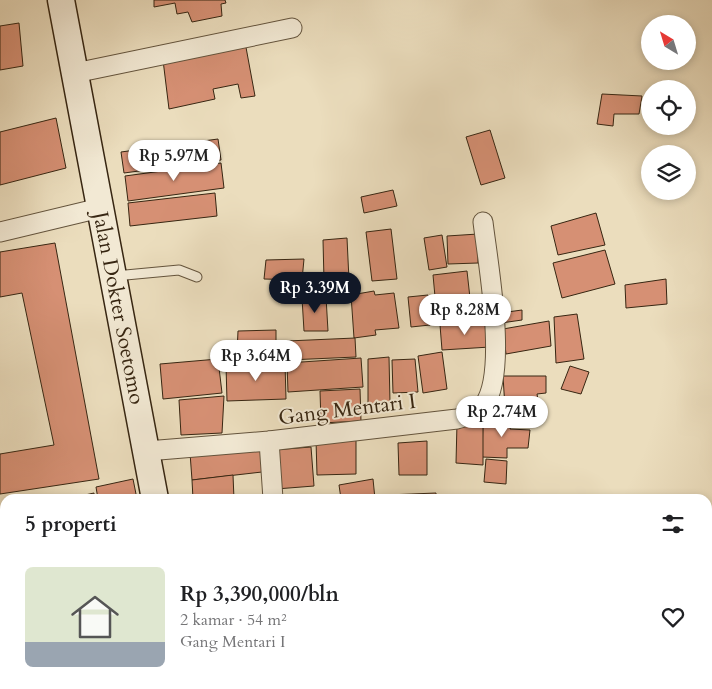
<!DOCTYPE html>
<html lang="id">
<meta charset="utf-8">
<style>
:root{--surface:#fff;--page:#f6f6f6;--text:#202124;--muted:#757577;--line:#e0e0e0;--accent:#111827}
body{margin:0;font-family:Cardo,serif;background:var(--page);color:var(--text);height:100vh;display:flex;flex-direction:column;font-size:19px;white-space:nowrap}
*{box-sizing:border-box;margin:0}
p{font-size:16px;color:var(--muted)}
.icon{flex:none;width:28px;height:28px;fill:none;stroke:currentColor;stroke-width:2;stroke-linecap:round;stroke-linejoin:round}
.map{position:relative;flex:1;overflow:hidden}
.details{position:absolute;left:0px;top:494px;width:712px;height:196px;display:flex;flex-direction:column;background:var(--surface);border-radius:15px 15px 0 0;box-shadow:0 2px 8px #0003}
.details>*{flex:none}
.needle{width:32px;rotate:322deg}
.tools{position:absolute;left:641px;top:15px;display:grid;gap:10px}
.tools a{display:grid;place-items:center;width:55px;height:55px;border-radius:50%;background:var(--surface);box-shadow:0 2px 8px #0003;font-size:25px}
.price{position:absolute;translate:-50% -42px;padding:0 11px;border-radius:18px;background:#fff;color:#222;font-size:16px;line-height:32px;filter:drop-shadow(0 1px 2px #0008)}
.price::after{content:'';position:absolute;left:50%;top:30px;width:15px;height:11px;margin-left:-8px;background:inherit;clip-path:polygon(0 0,100% 0,50% 100%)}
.price.active{background:var(--accent);color:#fff}
ul{padding:0;list-style:none}
li{display:flex;align-items:center;gap:15px;height:125px;padding:0 25px}
li+li{border-top:1px solid var(--line)}
li span{display:grid;place-items:center;flex:none;width:140px;height:100px;border-radius:8px;color:#555}
li>.icon{margin-inline-start:auto}
span .icon{width:60px;height:60px;fill:#fffc;stroke-width:1}
li b{font-size:21px}
h2{display:flex;justify-content:space-between;align-items:center;height:60px;padding:0 25px;font-size:21px}
.map>svg:first-child{display:block}
.green{fill:#bebf8c;stroke:#7a724f}
.building{fill:#d69074;stroke:#372612}
.lines{fill:none;stroke-linecap:round;stroke-linejoin:round}
.lane-casing{stroke:#64543d;stroke-width:11}
.street-casing{stroke:#64543d;stroke-width:21}
.secondary-casing{stroke:#372612;stroke-width:29}
.lane{stroke:#f2e9d4;stroke-width:9}
.street{stroke:#f2e9d4;stroke-width:19}
.secondary{stroke:#f2e9d4;stroke-width:26}
.labels{text-anchor:middle;stroke-width:4;stroke-linejoin:round;paint-order:stroke}
.street-label{font-size:21px;fill:#372612;stroke:#f2e9d4}
</style>
<div class="map">
<svg width="712" height="689" viewBox="0 0 712 689">
<rect width="100%" height="100%" fill="#ebddbd"/>
<filter id="stains"><feTurbulence type="fractalNoise" baseFrequency=".004" numOctaves="4"/><feColorMatrix values="0 0 0 0 .2 0 0 0 0 .09 0 0 0 0 .02 0 0 0 .5 -.17"/></filter>
<radialGradient id="worn" r=".72"><stop offset=".6" stop-color="#630" stop-opacity="0"/><stop offset="1" stop-color="#630" stop-opacity=".3"/></radialGradient>
<!-- green -->
<path class="green" d="M5,661v24h147v4h-148l-4,-27z"/>
<!-- building -->
<g class="building">
<path d="M154,0h71l1,3 -5,1 1,12 -30,6 -4,-10 -11,2 -2,-11 -21,4z"/>
<path d="M19,23l4,43 -23,4v-44z"/>
<path d="M245,42l10,54 -14,2 -3,-14 -25,5 2,10 -46,10 -6,-49z"/>
<path d="M602,94l40,2 -3,18h-25l-1,12 -16,-2z"/>
<path d="M56,118l10,50 -66,17v-53z"/>
<path d="M490,130l15,48 -24,7 -15,-48z"/>
<path d="M218,139l3,21 -97,13 -3,-21z"/>
<path d="M221,163l3,25 -96,13 -3,-25z"/>
<path d="M393,190l4,16 -33,7 -3,-16z"/>
<path d="M215,193l2,23 -87,10 -2,-23z"/>
<path d="M596,213l9,32 -47,10 -7,-29z"/>
<path d="M391,229l6,50 -25,2 -6,-49z"/>
<path d="M478,234v29l-30,1 -1,-28z"/>
<path d="M442,235l5,32 -18,3 -5,-32z"/>
<path d="M347,238l2,42h-25l-1,-40z"/>
<path d="M55,243l44,236 -99,15v-40l54,-9 -32,-152 -22,4v-45z"/>
<path d="M605,250l10,34 -53,14 -9,-35z"/>
<path d="M304,259l-2,21 -38,-1 2,-19z"/>
<path d="M467,271l5,45 -35,2 -4,-43z"/>
<path d="M666,279l1,25 -41,4 -1,-23z"/>
<path d="M374,291l1,4 19,-2 5,35 -24,2 1,5 -22,3 -3,-43z"/>
<path d="M428,295l2,30 -19,2 -3,-30z"/>
<path d="M326,297l2,34h-24l-2,-33z"/>
<path d="M522,310v10l-21,3 -1,-10z"/>
<path d="M577,314l7,45 -28,4 -2,-46z"/>
<path d="M487,321l3,26 -48,3 -2,-25z"/>
<path d="M549,321l2,25 -45,8 -3,-25z"/>
<path d="M276,330v23h-39l1,-22z"/>
<path d="M355,338l1,19 -68,3 -1,-19z"/>
<path d="M442,352l5,37 -24,4 -5,-37z"/>
<path d="M389,357l1,46 -22,1v-45z"/>
<path d="M361,358l2,29 -75,5 -1,-29z"/>
<path d="M218,359l4,34 -59,6 -3,-35z"/>
<path d="M415,359l3,33 -25,1 -1,-33z"/>
<path d="M285,363l1,36 -59,2 -1,-36z"/>
<path d="M570,366l19,6 -8,22 -20,-5z"/>
<path d="M503,376h43v17l-9,1 2,12 -34,2z"/>
<path d="M360,389l1,32 -40,2 -1,-32z"/>
<path d="M224,396l-2,37 -41,2 -2,-35z"/>
<path d="M483,419l29,1 -2,9 20,1 -2,18h-21v10l-25,-1z"/>
<path d="M457,423h26v42l-27,-2z"/>
<path d="M356,439v35l-39,1 -1,-35z"/>
<path d="M427,441v34h-28l-1,-32z"/>
<path d="M263,445l-1,27 -70,8 -2,-27z"/>
<path d="M311,447l3,39 -38,3 -3,-39z"/>
<path d="M486,459l21,2 -1,23 -22,-2z"/>
<path d="M233,475l1,24h-41l-1,-19z"/>
<path d="M133,479l4,20h-39l-2,-12z"/>
<path d="M373,479l2,20h-34l-2,-14z"/>
<path d="M94,493v6h-27z"/>
<path d="M436,493v6h-48l-1,-4z"/>
<path d="M5,512v41l-5,1v-40z"/>
<rect x="224" y="685" width="65" height="4"/>
<rect x="289" y="685" width="56" height="4"/>
<path d="M351,685h32l1,4h-33z"/>
<path d="M389,685h31v4h-30z"/>
<path d="M424,685h38v1l-38,1z"/>
</g>
<g class="lines">
<defs>
<g id="lane">
<path d="M115,276l64,-6 18,7"/>
<path d="M0,649l5,-4"/>
</g>
<g id="street">
<path d="M75,73l217,-45"/>
<path d="M0,232l100,-24"/>
<path d="M269,441l4,58"/>
<path d="M147,451l122,-10 188,-22c10,-3 20,-5 27,-14 24,-33 4,-141 -1,-183"/>
</g>
<g id="secondary">
<path d="M61,0l94,499"/>
<path d="M190,685l1,4"/>
</g>
</defs>
<!-- lane casing -->
<use href="#lane" class="lane-casing"/>
<!-- street casing -->
<use href="#street" class="street-casing"/>
<!-- secondary casing -->
<use href="#secondary" class="secondary-casing"/>
<!-- lane -->
<use href="#lane" class="lane"/>
<!-- street -->
<use href="#street" class="street"/>
<!-- secondary -->
<use href="#secondary" class="secondary"/>
</g>
<g class="labels">
<!-- street labels -->
<g class="street-label">
<text transform="translate(119 308) rotate(79)" y="7">Jalan Dokter Soetomo</text>
<text transform="translate(347 409) rotate(-7)" y="7">Gang Mentari I</text>
</g>
</g>
<rect width="100%" height="100%" filter="url(#stains)"/>
<rect width="100%" height="100%" fill="url(#worn)"/>
</svg>
<div class="tools">
<a><svg class="needle" viewBox="-14 -14 28 28"><path d="M0-13l5 13h-10z" fill="#e53935"/><path d="M0 13l5-13h-10z" fill="#757577"/></svg></a>
<a><svg class="icon" aria-label="locate" viewBox="0 0 24 24"><circle cx="12" cy="12" r="6"/><path d="M12 2v4M12 18v4M2 12h4M18 12h4"/></svg></a>
<a><svg class="icon" aria-label="layers" viewBox="0 0 24 24"><path d="M12 4l9 5-9 5-9-5zM3 14l9 5 9-5"/></svg></a>
</div>
<b class="price" style="left:174px;top:182px">Rp 5.97M</b>
<b class="price active" style="left:315px;top:314px">Rp 3.39M</b>
<b class="price" style="left:465px;top:336px">Rp 8.28M</b>
<b class="price" style="left:256px;top:382px">Rp 3.64M</b>
<b class="price" style="left:502px;top:438px">Rp 2.74M</b>
<section class="details">
<h2>5 properti<svg class="icon" aria-label="filters" viewBox="0 0 24 24"><path d="M4 7h16M4 17h16"/><circle cx="9" cy="7" r="2"/><circle cx="15" cy="17" r="2"/></svg></h2>
<ul>
<li><span style="background:linear-gradient(#dfe7d0 75%,#9aa5b1 0)"><svg class="icon" aria-label="home" viewBox="0 0 24 24"><path d="M3 11l9-7 9 7M6 9v11h12V9"/></svg></span><div><b>Rp 3,390,000/bln</b><p>2 kamar · 54 m²</p><p>Gang Mentari I</p></div><svg class="icon" aria-label="heart" viewBox="0 0 24 24"><path d="M12 20l-8-8c-3-5 5-10 8-4 3-6 11-1 8 4z"/></svg></li>
</ul>
</section>
</div>
